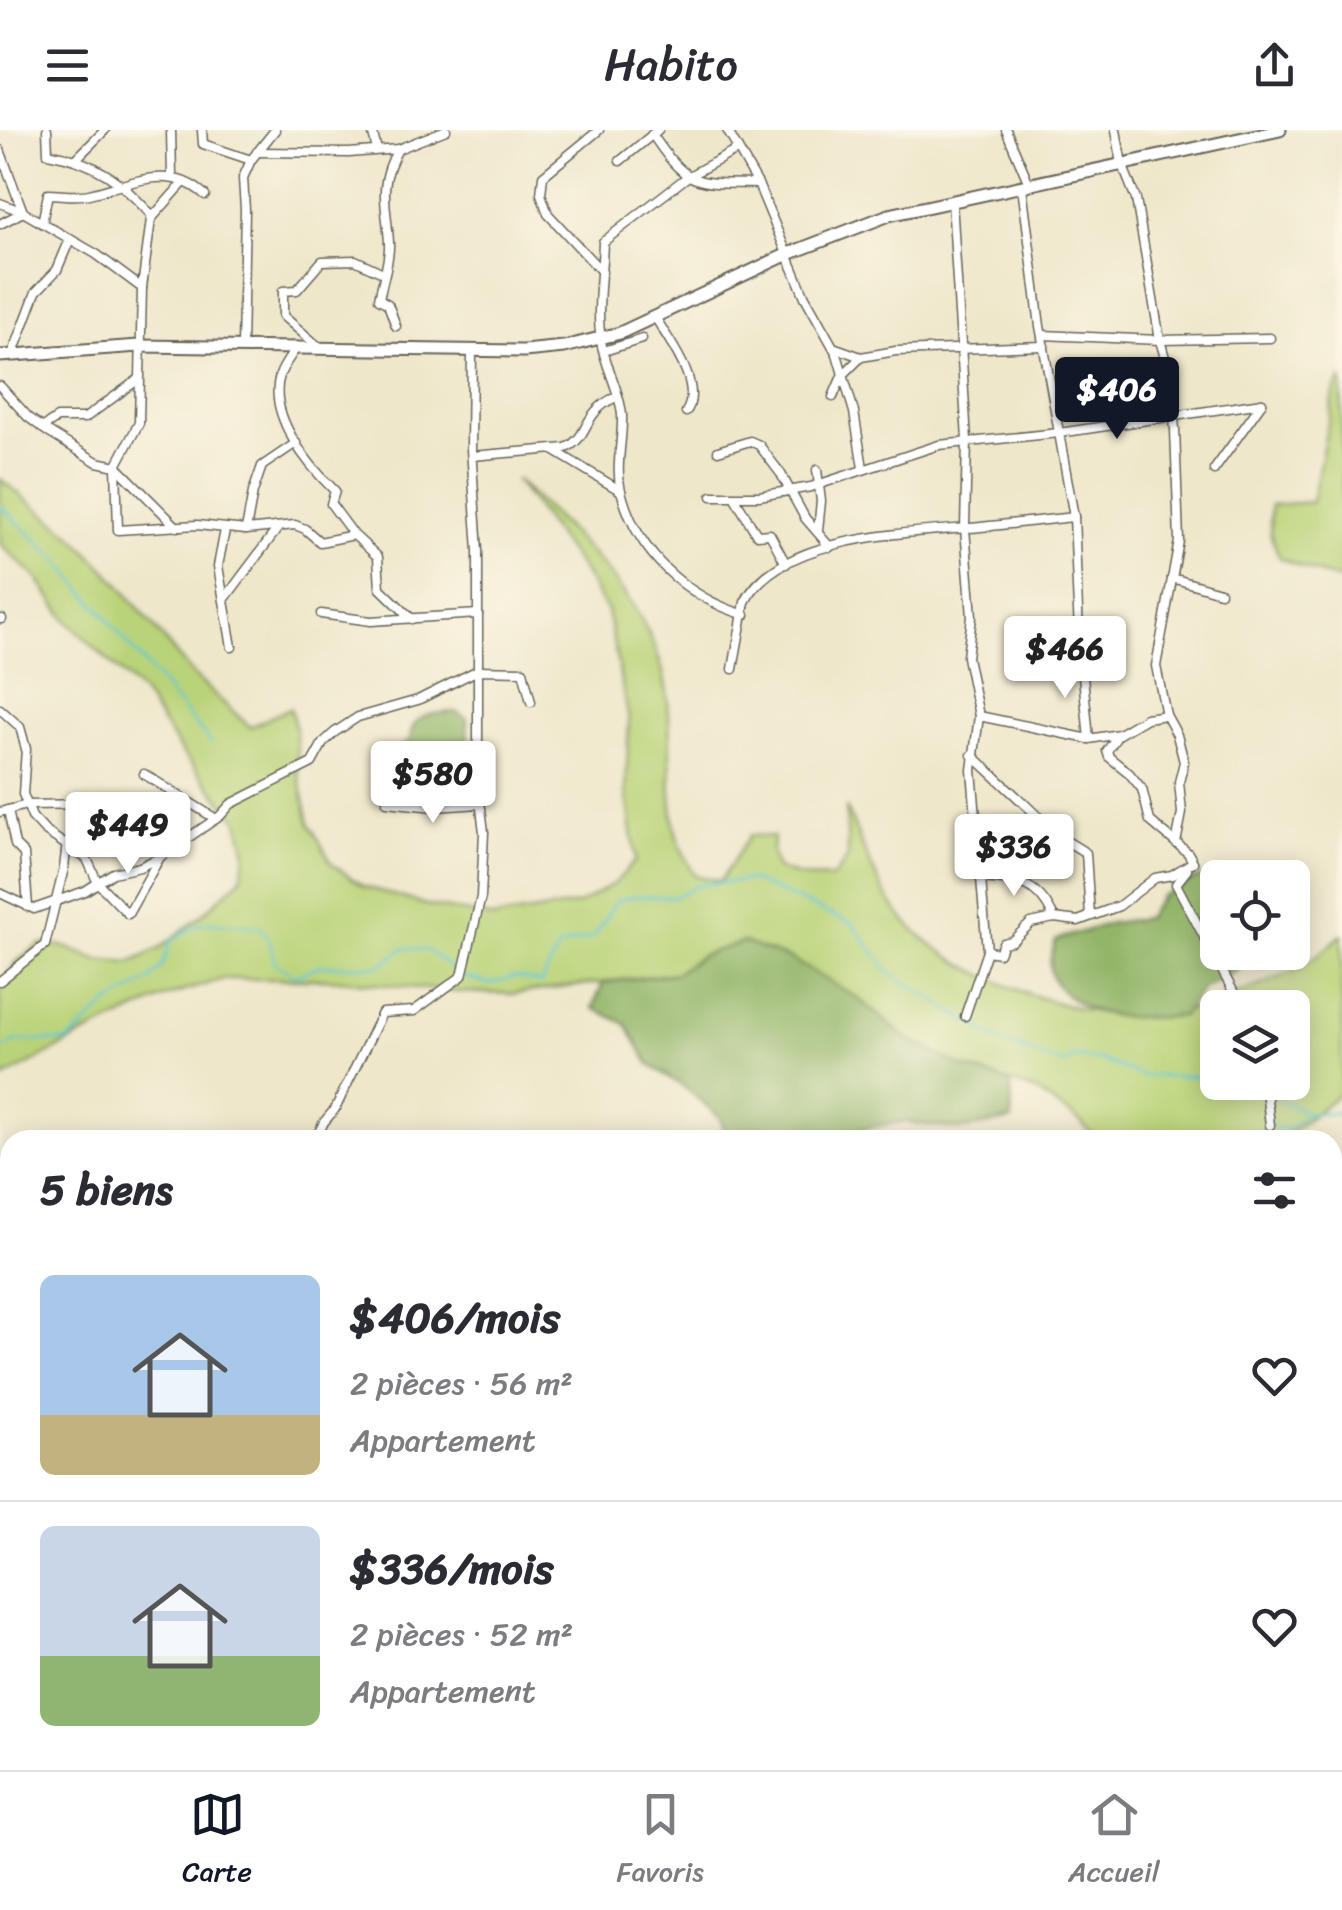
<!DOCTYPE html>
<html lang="fr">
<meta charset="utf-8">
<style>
:root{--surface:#fff;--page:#f2f2f3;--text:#2b2b33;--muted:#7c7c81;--line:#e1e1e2;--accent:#111827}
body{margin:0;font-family:Sriracha,sans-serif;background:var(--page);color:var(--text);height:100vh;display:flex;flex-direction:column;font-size:38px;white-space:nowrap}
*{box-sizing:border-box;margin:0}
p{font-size:32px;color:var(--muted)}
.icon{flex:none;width:55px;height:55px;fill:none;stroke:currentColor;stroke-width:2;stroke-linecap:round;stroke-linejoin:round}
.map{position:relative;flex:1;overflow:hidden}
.panel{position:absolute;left:0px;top:1000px;width:1342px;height:640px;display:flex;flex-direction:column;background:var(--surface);border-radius:30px 30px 0 0;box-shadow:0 5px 25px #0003}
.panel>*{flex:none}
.controls{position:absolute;left:1200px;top:730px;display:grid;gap:20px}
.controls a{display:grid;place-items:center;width:110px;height:110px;border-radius:15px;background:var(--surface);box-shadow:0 5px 25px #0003;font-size:50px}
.price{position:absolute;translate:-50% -85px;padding:0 22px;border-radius:10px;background:#fff;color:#222;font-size:32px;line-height:65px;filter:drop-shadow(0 2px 5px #0008)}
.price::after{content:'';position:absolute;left:50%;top:60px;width:30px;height:22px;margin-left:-15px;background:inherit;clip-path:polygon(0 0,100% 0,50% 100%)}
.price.selected{background:var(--accent);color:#fff}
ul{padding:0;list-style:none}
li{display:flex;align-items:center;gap:30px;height:250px;padding:0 40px}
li+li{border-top:2px solid var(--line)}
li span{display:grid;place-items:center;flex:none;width:280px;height:200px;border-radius:15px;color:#555}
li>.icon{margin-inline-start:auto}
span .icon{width:120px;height:120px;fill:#fffc;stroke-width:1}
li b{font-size:42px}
h2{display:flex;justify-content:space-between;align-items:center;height:120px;padding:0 40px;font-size:42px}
header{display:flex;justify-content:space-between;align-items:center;height:130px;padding:0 40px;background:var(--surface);font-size:45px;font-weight:600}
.menu{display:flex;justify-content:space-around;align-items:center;height:140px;border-top:2px solid var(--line);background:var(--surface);font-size:28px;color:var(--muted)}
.menu a{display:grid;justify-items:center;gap:5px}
.menu .selected{color:var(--accent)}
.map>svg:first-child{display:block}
.green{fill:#b9d378;stroke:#6a784a;stroke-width:2.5;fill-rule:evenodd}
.forest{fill:#92b568;stroke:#576842;stroke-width:2.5}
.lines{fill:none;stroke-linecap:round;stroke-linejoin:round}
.stream{stroke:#59c5d0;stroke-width:2.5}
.street-casing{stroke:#666359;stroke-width:11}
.secondary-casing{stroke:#666359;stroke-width:15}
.street{stroke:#fff;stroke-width:8}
.secondary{stroke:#fff;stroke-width:11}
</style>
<header><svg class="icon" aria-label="menu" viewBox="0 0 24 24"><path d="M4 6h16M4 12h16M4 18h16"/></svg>Habito<svg class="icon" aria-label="share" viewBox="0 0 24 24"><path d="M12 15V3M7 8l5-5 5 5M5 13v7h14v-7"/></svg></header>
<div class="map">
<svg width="1342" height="1640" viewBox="0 0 1342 1640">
<rect width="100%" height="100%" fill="#fcf5e5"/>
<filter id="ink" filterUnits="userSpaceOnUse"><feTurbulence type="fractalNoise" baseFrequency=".01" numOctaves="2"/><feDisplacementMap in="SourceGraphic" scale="20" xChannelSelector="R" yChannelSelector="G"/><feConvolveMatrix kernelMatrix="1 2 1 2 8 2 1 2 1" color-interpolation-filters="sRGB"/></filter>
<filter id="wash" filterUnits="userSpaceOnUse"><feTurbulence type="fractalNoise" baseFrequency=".0048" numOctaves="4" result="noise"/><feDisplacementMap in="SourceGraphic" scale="40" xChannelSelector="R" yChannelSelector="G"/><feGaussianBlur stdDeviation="2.25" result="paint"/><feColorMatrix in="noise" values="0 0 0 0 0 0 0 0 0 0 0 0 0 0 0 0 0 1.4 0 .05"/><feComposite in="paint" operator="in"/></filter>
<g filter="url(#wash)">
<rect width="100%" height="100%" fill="#eee7ca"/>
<!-- green -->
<g class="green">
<path d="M1342,249v201l-36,-11 -26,-11 -10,-24 1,-29 41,-3 23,-113z"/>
<path d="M0,349l73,57 44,46 77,94 56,51 40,-19 6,21 2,43 11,50 23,42 31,22 64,19 67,13 85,-14 36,-21 21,-23 -10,-70 3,-70 -22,-109 -24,-40 -68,-92c64,62 145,127 153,223 4,43 -1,88 8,131 3,14 12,28 18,42l26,6 30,-46 23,2 -1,15 5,17 26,8 30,1 15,-21 -2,-50c16,36 30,79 55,109 49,60 187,108 263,100 22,-2 108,-34 129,-45 18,-8 34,-24 49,-36v156l-60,49h-186l-15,-18 -47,-32 -74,-24 -57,-30 -47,-39 -154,-42 -26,18 -165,21 -53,-2 -128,-13h-107l-58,18 -84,39 -81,44v-91l15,-26 25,-19 23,2 34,14 33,3 29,-14 43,-34 39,-37 5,-24 -7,-32 -58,-71 -37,-56 -76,-73 -31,-44 -37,-34zM1218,878h74v74h-74z"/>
</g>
<!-- forest -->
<g class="forest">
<path d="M456,582l11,7 2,75c-28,15 -55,5 -86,6l-4,-5 15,-42 16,-13c1,-27 25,-27 46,-28z"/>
<path d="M1202,746l15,26 1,50 23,1 -3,17 -35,18 -21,28c-42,3 -87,6 -120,-25 -7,-6 -13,-18 -12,-28 1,-7 4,-16 6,-23l55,-17 35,-5 15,-22z"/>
<path d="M743,812l48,17 65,38 47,39 57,30 51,17 1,37 -51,10 -59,-8 -57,10 -15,8h-102l-9,-24 -36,-30 -33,-21 -24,-41 -33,-16 10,-25 73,-10 26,-18z"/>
</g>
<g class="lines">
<!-- stream -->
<g class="stream">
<path d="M0,376l58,54 153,183"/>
<path d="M0,920l17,-9h52l38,-36 44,-26 12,-13 7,-24 22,-15 16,-5 52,5 10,14 5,23 21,12 24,-11 60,1 24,-18 23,2 35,26 27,8 27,-7 25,6 18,-36 35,-10 22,-36 20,-5 38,1 25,-12 51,-5 103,44 37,49 112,69 63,22 8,-7 28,3 42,16h58l17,-4"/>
<path d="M1244,952l64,31 34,1"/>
<path d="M1251,1010l19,-15 16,5 22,-16"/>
<path d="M947,1630l9,10"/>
<path d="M704,1640l12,-10"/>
</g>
</g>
</g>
<g filter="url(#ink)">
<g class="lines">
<defs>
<g id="street">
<path d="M47,0l1,23c49,9 73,28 105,64"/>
<path d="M171,0l1,47"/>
<path d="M202,0l1,14 48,16"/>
<path d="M372,0l5,20"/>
<path d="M599,0l-56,46 -2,18 7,20 54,58"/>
<path d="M727,0l31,54 47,113 32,57 17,58 9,56"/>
<path d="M1006,0l24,56"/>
<path d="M652,4c36,54 44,49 106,50"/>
<path d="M0,20l23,62 73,42 46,34 -3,135 -23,43 2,64 79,-5 49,5 49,-5 10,4 15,13 34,-7"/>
<path d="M737,20l-50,27 -84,65c-1,31 -7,68 -2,99 4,25 19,50 21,74 1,25 -7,51 -1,76 16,63 65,106 124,124"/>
<path d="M257,22l92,1 49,-4 48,-19"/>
<path d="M77,28l28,-28"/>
<path d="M620,31l38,-31"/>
<path d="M1022,57l18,139 34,191 5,117 10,105"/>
<path d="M952,71l15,239 -2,88 7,89 -5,40 12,59 -7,54 15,181 -22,65"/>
<path d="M0,73l23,9"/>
<path d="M42,93l6,-29c13,0 29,3 41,0 41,-9 79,-32 116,1"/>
<path d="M0,94l23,-12"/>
<path d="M142,158l9,-69 33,-37"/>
<path d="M655,187c14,24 49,68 31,95"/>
<path d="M396,196l-8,-22 -9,-5c3,-17 11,-38 10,-56 -2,-38 -12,-57 9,-94"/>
<path d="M1042,205l118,5 110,-2"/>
<path d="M242,217l3,-137 -2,-32 8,-18 24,-30"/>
<path d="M833,217l28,10"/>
<path d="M296,218c-5,8 -13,18 -16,27 -13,41 29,91 55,116l-4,13 23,31 24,22 2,31 32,31"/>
<path d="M320,218l-37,-32v-25l14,-1 25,-29 33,-1 28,13"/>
<path d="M604,221l38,-12"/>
<path d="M12,226l24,-64 21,-22 13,-31"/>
<path d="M0,256l28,31 20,15 49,30 19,4 61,61"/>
<path d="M833,267l9,-21 19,-19 35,-6 148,-5"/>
<path d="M42,298l15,-10h28l54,-39"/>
<path d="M553,320l68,41"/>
<path d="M718,321l32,-10 9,4 22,29 24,44 25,29"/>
<path d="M472,326l94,-8c25,-12 15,-35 50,-51"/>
<path d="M817,340l4,31 -3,29"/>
<path d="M1214,340l48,-67"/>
<path d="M712,366h47l52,-9 128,-42 120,-12 203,-30"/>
<path d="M735,368l22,37 13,-1 16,30"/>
<path d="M225,400l-7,36 14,81"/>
<path d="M246,400l7,-38 9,-26 34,-23"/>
<path d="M1172,448l48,14"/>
<path d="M224,470l54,-72"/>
<path d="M321,484l50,7 107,-7"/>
<path d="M0,489h2"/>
<path d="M733,539l12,-67c35,-69 170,-69 236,-75 31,-3 62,-7 93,-10"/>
<path d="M0,579l20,18 6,22 -3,45 9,23 13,14 42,28 11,24 30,31 32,-57"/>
<path d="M1166,585l11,20 7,27 -5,20 3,31 -6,30"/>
<path d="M979,586l110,23 30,-5 27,-16 20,-3 -10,-49 23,-125 -4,-112 -6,-57 -9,-32 -24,-141 -14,-35 -6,-34"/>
<path d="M1118,605l-11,16 2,6 20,16 13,16 8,32 38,32 5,9"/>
<path d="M972,625l88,82 26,16 4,63"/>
<path d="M144,644l72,45"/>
<path d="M387,672l47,5 46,-3"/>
<path d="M8,680l7,35 9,9 4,53"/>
<path d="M0,682l27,-7 69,-1 21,22 35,-5"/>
<path d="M1187,740l-11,14 66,124"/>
<path d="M980,748c37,3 57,2 74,40"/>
<path d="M0,763l34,16 51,-18 28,-18 27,-6 20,-10 60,-41 11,-12 81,-41 11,-20 12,-11 23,-15 60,-17 60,-30 45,1 8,31"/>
<path d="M987,821l12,2 4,-10 9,-2 19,-18 23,-5 24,3 41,-15 36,-28 17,-3 21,-13"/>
<path d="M0,851l45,-36 19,-77 3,-25"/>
<path d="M1265,952l5,43"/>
<path d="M315,1010l9,-18 11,-13 47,-96 32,-2 48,-35 19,-79 3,-65 -6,-47v-234l-7,-102 1,-99"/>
</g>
<path id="secondary" d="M0,226l139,-10 385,5 40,-4 56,-14 168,-79 101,-39 391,-85"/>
</defs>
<!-- street casing -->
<use href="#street" class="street-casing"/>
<!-- secondary casing -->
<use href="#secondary" class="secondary-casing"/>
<!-- street -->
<use href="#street" class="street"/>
<!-- secondary -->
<use href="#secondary" class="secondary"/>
</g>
</g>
</svg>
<div class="controls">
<a><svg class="icon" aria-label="locate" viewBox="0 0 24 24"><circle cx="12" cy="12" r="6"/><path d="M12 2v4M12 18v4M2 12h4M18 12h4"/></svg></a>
<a><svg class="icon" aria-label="layers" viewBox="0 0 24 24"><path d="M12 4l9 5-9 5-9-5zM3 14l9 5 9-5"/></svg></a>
</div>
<b class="price selected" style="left:1117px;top:312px">$406</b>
<b class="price" style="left:1065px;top:571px">$466</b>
<b class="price" style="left:433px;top:696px">$580</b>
<b class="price" style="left:128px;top:747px">$449</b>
<b class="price" style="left:1014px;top:769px">$336</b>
<section class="panel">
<h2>5 biens<svg class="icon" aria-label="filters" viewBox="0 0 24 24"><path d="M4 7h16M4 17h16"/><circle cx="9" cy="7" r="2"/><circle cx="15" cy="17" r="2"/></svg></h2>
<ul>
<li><span style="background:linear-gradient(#a9c7e8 70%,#c2b280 0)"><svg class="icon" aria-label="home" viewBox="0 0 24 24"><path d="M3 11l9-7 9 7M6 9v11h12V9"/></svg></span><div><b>$406/mois</b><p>2 pièces · 56 m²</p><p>Appartement</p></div><svg class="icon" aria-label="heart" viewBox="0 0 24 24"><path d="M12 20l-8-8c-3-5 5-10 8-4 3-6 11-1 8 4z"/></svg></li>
<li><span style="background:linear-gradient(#c9d6e8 65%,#8fb573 0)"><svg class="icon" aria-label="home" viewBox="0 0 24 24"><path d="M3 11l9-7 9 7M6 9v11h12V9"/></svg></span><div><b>$336/mois</b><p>2 pièces · 52 m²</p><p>Appartement</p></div><svg class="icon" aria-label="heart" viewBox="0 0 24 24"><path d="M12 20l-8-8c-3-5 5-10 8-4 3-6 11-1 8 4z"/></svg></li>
</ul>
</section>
</div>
<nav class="menu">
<a class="selected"><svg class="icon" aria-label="map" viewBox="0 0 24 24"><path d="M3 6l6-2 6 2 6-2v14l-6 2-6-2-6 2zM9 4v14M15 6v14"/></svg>Carte</a>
<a><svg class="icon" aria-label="saved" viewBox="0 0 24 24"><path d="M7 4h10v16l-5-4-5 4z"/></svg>Favoris</a>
<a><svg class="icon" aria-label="home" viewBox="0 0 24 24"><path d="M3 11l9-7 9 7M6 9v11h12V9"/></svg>Accueil</a>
</nav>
